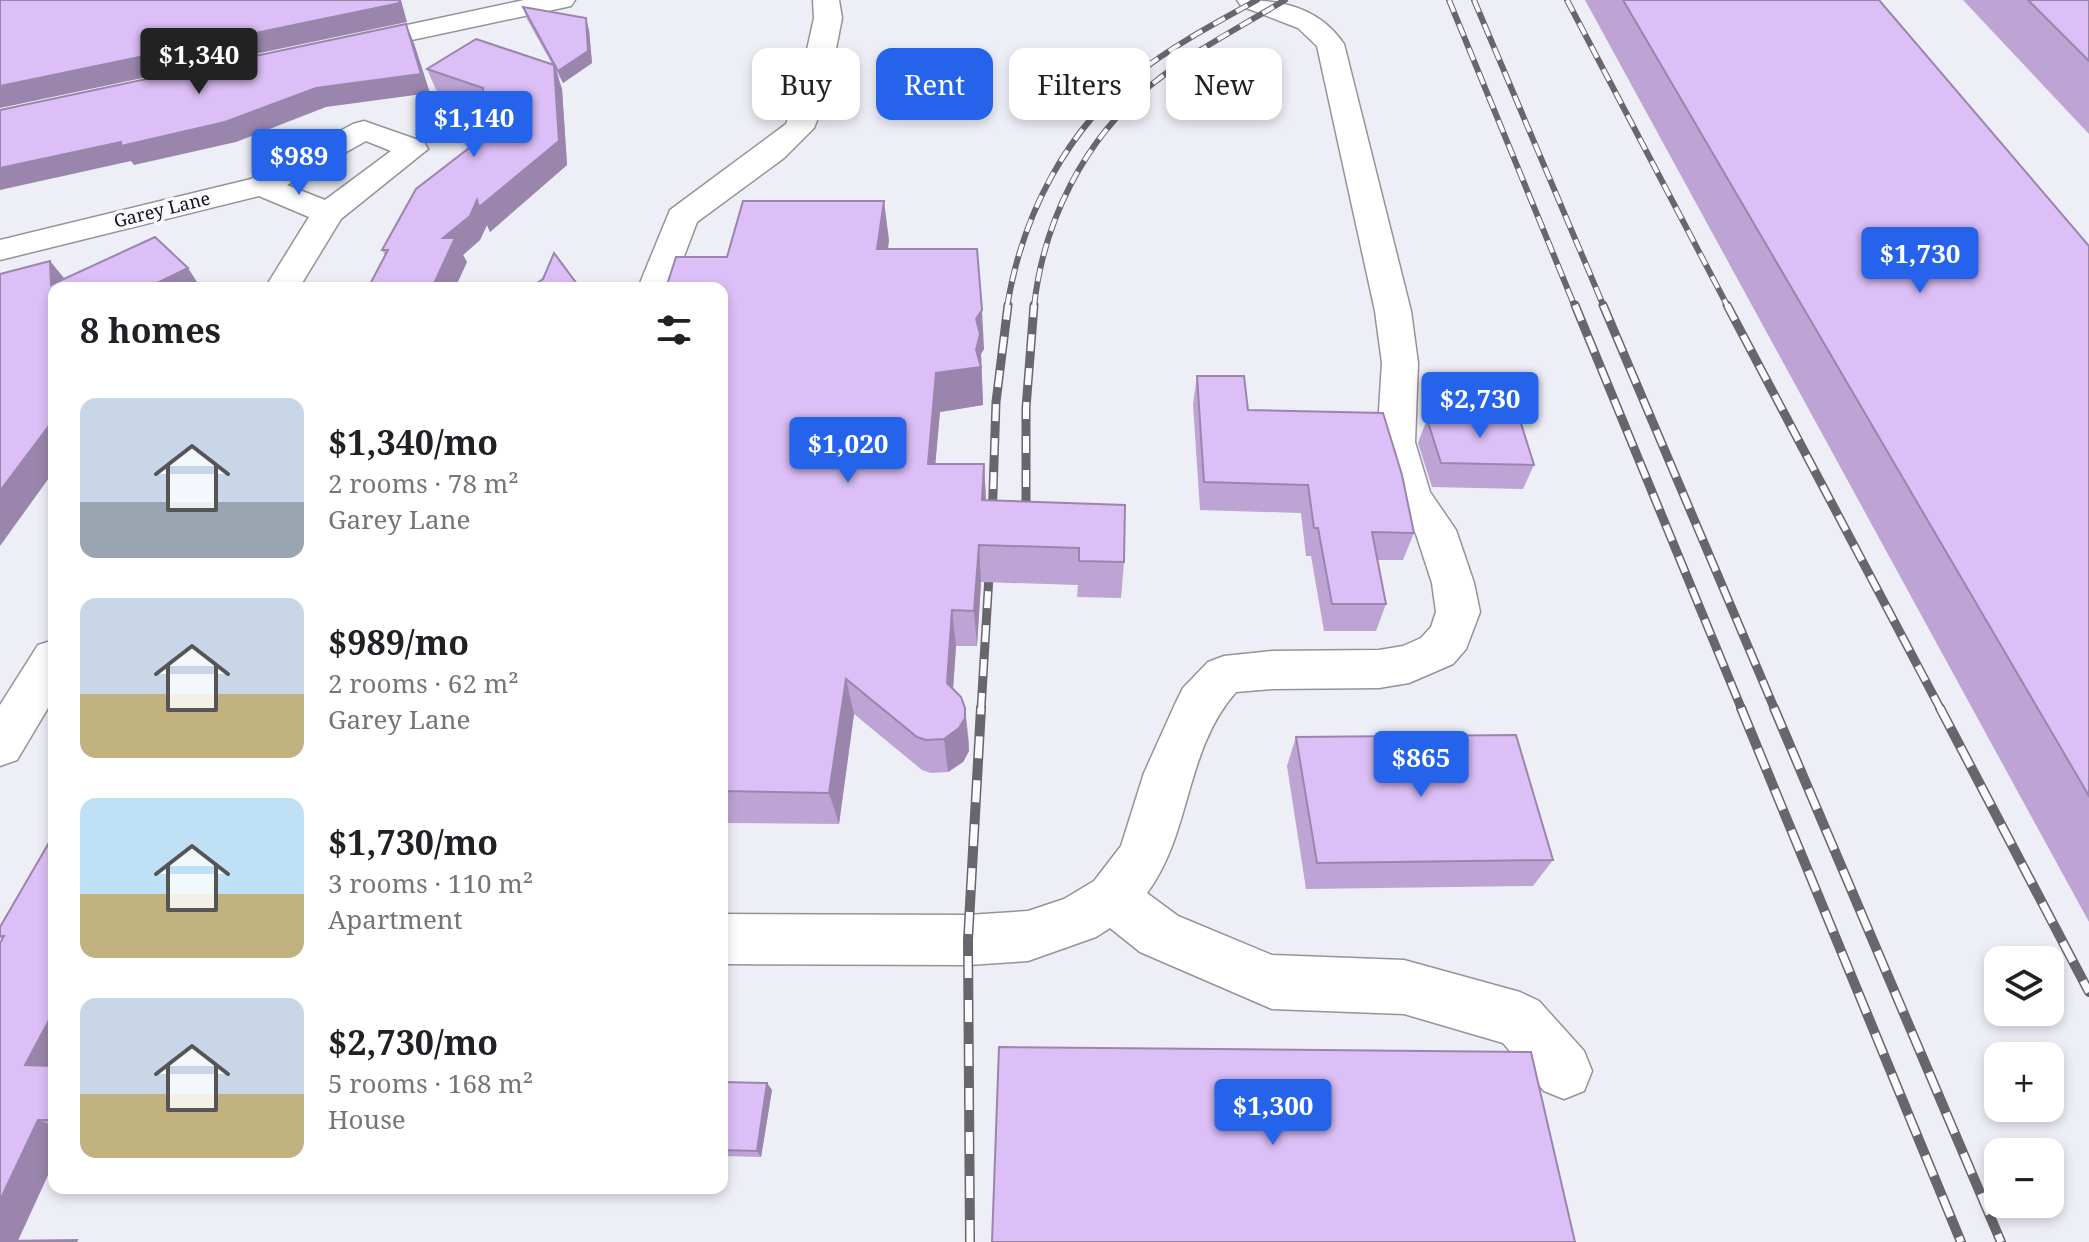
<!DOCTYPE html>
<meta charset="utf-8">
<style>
:root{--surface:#fff;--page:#f2f2f2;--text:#202124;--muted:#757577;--accent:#2563eb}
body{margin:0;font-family:"Noto Serif",serif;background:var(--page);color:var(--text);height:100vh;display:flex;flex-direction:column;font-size:30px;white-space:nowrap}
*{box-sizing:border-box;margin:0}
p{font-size:26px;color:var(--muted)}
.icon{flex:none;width:44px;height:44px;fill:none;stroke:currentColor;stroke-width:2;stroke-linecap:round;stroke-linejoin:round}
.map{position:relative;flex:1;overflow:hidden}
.panel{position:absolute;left:48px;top:282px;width:680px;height:912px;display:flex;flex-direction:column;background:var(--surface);border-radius:16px;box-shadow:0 4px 12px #0003}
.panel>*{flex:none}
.banner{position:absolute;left:752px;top:48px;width:760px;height:72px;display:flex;gap:16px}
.controls{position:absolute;left:1984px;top:946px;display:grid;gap:16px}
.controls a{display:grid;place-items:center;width:80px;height:80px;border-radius:16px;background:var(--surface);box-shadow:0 4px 12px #0003;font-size:40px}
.price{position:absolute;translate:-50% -68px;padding:0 18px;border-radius:8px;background:var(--accent);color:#fff;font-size:26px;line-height:52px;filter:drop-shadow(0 2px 4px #0008)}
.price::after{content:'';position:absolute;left:50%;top:48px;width:24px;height:18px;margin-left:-12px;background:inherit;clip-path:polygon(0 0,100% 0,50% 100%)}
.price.active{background:#222;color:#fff}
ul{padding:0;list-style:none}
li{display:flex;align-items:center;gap:24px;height:200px;padding:0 32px}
li span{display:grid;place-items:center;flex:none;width:224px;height:160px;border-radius:16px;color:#555}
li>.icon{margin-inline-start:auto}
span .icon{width:96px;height:96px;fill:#fffc;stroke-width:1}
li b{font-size:34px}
h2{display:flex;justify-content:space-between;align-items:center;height:96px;padding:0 32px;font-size:34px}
.pill{padding:0 28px;border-radius:16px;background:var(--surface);box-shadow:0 4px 12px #0003;font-size:28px;line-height:72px}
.pill.active{background:var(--accent);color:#fff}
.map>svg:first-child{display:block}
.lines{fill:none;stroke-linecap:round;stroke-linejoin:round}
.minor-casing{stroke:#93939b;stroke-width:3}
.minor{fill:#fff;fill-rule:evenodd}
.rail-far2-casing{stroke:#66666b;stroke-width:6}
.rail-far1-casing{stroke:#66666b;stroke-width:9}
.rail-casing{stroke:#66666b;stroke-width:10}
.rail-far2{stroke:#fbfbff;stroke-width:4;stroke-dasharray:13;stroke-linecap:butt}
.rail-far1{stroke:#fbfbff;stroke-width:6;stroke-dasharray:17;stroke-linecap:butt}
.rail{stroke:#fbfbff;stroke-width:7;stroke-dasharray:22;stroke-linecap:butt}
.wall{fill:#bda4d4}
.shaded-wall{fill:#9a86ac}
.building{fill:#dcbff6;stroke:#9a86ac;stroke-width:2}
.labels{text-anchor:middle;stroke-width:7;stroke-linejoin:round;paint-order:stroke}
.far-street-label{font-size:18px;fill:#141417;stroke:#fbfbff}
</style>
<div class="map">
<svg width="2089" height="1242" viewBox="0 0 2089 1242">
<rect width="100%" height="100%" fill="#edeef6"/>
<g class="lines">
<defs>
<g id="minor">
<path d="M524,0h51l-4,6 -9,2 -211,45 -10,-2 -4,-6 4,-6 10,-2z"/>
<path d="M813,0h26l3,18 -15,77 -13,33 -30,30 -87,64 -25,66h-34l32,-78 116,-86 11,-29 17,-77z"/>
<path d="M1237,0c43,0 81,6 107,44l67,267 7,52 -3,79 15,50 26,38 18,53 6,29 -14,37 -13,15 -44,19 -30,5 -107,1 -36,3c-52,59 -44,141 -89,201l31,23 94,39 132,5 116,32 19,9 45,50 8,20 -8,20 -20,8 -20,-8 -41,-48 -99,-29 -132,-5 -132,-57 -30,-24 -14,9 -68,24 -60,4 -246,-1v-50l246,1 60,-4 36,-12 30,-18 27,-35 23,-73 32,-71 7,-14 25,-26 16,-6 48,-5 107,-1 24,-4 18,-8 10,-11 5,-15 -4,-29 -16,-49 -25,-38 -14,-54 5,-79 -7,-52 -58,-265 -19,-18 -57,-22z"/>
<path d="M364,121l60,21 4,7 -87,70 -42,69h-34l44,-71 -50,-21 -259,64v-20l251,-61 102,-55zM366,141l25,10 -66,49 -38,-15z"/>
<path d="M54,640v58l-37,62 -17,6v-61l38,-60z"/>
</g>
</defs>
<!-- minor casing -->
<use href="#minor" class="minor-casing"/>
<!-- minor -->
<use href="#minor" class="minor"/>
<defs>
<g id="rail-far2">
<path d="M1449,0l126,307"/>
<path d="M1474,0l130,307"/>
<path d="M1567,0l161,307"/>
<path d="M1007,307c15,-92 60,-179 134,-236 36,-28 77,-49 116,-71"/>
<path d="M1034,307c9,-85 50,-168 117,-222 41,-33 89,-58 134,-85"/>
</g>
<g id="rail-far1">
<path d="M1575,305l167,405"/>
<path d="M1603,305l172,405"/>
<path d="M1727,305l214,405"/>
<path d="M1026,521v-113l8,-103"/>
<path d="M992,523l4,-121 12,-97"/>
<path d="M981,710l9,-151"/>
</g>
<g id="rail">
<path d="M1741,708l220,534"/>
<path d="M1774,708l227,534"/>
<path d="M1940,708l149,284"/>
<path d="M970,1242l-2,-302 13,-232"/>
</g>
</defs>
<!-- rail-far2 casing -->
<use href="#rail-far2" class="rail-far2-casing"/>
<!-- rail-far1 casing -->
<use href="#rail-far1" class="rail-far1-casing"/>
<!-- rail casing -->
<use href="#rail" class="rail-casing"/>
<!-- rail-far2 -->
<use href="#rail-far2" class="rail-far2"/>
<!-- rail-far1 -->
<use href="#rail-far1" class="rail-far1"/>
<!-- rail -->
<use href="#rail" class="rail"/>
</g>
<!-- wall -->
<g class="wall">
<path d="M1585,0h294l210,246v676z"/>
<path d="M1963,0h126v134z"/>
<path d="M523,7l66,23 3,33 -29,20 -6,-10 5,16 5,76 -77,67 -3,-7 -7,15 -17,15 4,7 -12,26h-87l17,-33 -3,-5 100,-112v-30l-45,-16 -10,-23 125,-5 -25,-45z"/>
<path d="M889,240l-1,9 96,100 -3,5 2,51 -43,7 -5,52h49l2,36 138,62 -3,36 -44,-1 1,-12 -97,-3 -4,64h-21l-3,43 12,19 4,34v9l-6,11 -15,10 -17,1 -9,-3 -68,-56 -15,110 -117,-1v-535z"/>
<path d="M1197,376l51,34 166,123 -11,27h-26l9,44 -10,27h-52l-13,-75h-5l-5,-43 -101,-3 -7,-106z"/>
<path d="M1431,416l103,49 -11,24 -91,-2 -14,-44 9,-24h3z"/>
<path d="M1296,737l257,123 -20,26 -227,3 -19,-123z"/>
<path d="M54,834v328l-36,79 -18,1 2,-303 -2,-1v-11z"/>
<path d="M722,1082l45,1 5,7 -11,67 -39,-1z"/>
</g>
<!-- shaded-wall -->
<g class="shaded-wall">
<path d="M399,0h2l6,22 -407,86v-22z"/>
<path d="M586,18l3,12 3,33 -29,20 -5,-12z"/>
<path d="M406,24l8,19 16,50 -104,14 -90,35 -102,23 -3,-4 -131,29v-22z"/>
<path d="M554,65l8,24 5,76 -77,67 -3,-7 -7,15 -17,15 4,7 -12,26h-23l11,-50 34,-38z"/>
<path d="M884,201l5,39 -7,47 -5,-38z"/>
<path d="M50,261l19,23 -18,1z"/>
<path d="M188,268l13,20h-54z"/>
<path d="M982,310l2,39 -3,5 2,51 -43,7 -8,89 -4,-37 8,-91 40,-23v-31z"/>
<path d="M54,419v52l-54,75v-55z"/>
<path d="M984,464l2,38 -4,-2z"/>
<path d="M979,545l2,37 -4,64 -3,-35z"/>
<path d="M952,610l4,36 -5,71 -4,-34z"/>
<path d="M846,679l8,35 -15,110 -10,-31z"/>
<path d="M965,708l4,43 -6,11 -15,10 -4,-33z"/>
<path d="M54,1011v67l-29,-13z"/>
<path d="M767,1083l5,7 -11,67 -4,-6z"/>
<path d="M38,1120l16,6v36l-37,80h-17v-42z"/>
</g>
<!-- building -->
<g class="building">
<path d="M0,0h399l1,3 -400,83z"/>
<path d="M1623,0h256l210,246v550z"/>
<path d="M2028,0h61v61z"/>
<path d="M523,7l63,11 2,33 -30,20z"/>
<path d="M406,24l15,50 -105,14 -91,34 -104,24v-4l-121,26v-58z"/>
<path d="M476,39l78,26 5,76 -80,66 -2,-7 -7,16 -27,22h12l-23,50h-64l20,-38h-6l34,-61 66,-51 1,-50 -56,-19z"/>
<path d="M743,201h141l-7,48h100l5,61 -6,9 4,15 -4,16 5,17 -45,6 -8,91h56l-2,36 143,5 -1,57 -45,-1v-13l-100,-3 -5,66 -22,-1 -5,73 14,14 4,11v10l-6,10 -15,11 -18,1 -9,-3 -71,-58 -17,114 -107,-2v-503h-56l10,-31h51z"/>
<path d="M155,237l33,31 -41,20h-93v131l-54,72v-217l50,-13 1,24z"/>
<path d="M554,253l26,35h-50l13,-9z"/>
<path d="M1197,376h47l4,34 135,3 19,62 12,58 -42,-1 14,72h-54l-14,-76h-4l-6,-43 -104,-3z"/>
<path d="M1431,416l88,1 15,48 -93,-2 -14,-44h5z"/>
<path d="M1516,735l37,125 -236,3 -21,-126z"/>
<path d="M54,834v177l-29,54 29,1v54h-16l-38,80v-257l4,-7h-4v-9z"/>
<path d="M999,1047l532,5 44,190h-583z"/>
<path d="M722,1082l45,1 -10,68 -35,-1z"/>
<path d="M77,1240l-1,2h-76v-1z"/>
</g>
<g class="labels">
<!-- far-street labels -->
<g class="far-street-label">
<text transform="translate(162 210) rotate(-14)" y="6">Garey Lane</text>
</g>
</g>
</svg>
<div class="controls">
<a><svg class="icon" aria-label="layers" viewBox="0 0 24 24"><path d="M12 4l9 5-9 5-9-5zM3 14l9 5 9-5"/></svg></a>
<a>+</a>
<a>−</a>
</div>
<b class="price active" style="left:199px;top:96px">$1,340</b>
<b class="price" style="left:474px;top:159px">$1,140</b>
<b class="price" style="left:299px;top:197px">$989</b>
<b class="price" style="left:1920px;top:295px">$1,730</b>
<b class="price" style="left:1480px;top:440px">$2,730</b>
<b class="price" style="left:848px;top:485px">$1,020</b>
<b class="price" style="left:1421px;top:799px">$865</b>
<b class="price" style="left:1273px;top:1147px">$1,300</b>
<div class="banner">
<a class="pill">Buy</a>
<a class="pill active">Rent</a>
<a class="pill">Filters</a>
<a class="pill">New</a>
</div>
<section class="panel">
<h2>8 homes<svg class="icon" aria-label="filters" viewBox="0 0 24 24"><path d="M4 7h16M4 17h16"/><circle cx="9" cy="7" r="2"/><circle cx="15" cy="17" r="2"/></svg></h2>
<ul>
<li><span style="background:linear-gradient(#c9d6e8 65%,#9aa5b1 0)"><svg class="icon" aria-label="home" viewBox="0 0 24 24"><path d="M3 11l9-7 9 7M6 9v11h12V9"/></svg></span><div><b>$1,340/mo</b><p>2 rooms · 78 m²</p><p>Garey Lane</p></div></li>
<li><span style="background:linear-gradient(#c9d6e8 60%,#c2b280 0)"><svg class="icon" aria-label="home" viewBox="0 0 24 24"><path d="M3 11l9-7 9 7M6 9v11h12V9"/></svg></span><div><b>$989/mo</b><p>2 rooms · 62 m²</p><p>Garey Lane</p></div></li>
<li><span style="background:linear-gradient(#bfe0f5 60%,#c2b280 0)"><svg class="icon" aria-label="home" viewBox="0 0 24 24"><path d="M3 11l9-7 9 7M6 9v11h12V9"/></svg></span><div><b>$1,730/mo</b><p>3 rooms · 110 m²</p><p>Apartment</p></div></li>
<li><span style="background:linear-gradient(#c9d6e8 60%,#c2b280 0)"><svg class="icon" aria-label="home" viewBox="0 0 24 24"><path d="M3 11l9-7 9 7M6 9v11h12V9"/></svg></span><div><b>$2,730/mo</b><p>5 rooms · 168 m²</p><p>House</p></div></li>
</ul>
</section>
</div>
